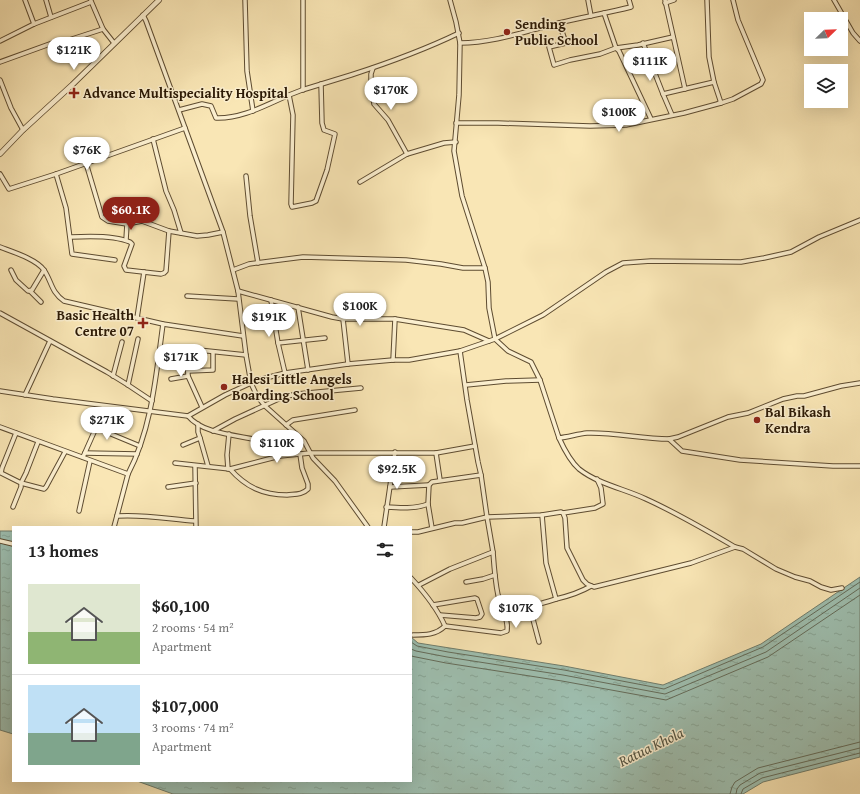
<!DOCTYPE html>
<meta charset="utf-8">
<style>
:root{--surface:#fff;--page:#f2f2f2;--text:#222;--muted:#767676;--line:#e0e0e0;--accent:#8f2418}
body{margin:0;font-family:"Gentium Book Plus",serif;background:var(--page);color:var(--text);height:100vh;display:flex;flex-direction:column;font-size:15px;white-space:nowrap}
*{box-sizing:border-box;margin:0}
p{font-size:13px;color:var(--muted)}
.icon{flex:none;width:22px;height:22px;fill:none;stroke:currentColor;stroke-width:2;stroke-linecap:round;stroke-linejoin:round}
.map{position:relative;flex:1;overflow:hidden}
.details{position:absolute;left:12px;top:526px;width:400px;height:256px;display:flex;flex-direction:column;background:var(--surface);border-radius:0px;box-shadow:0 4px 16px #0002}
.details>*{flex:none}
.needle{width:26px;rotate:67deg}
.controls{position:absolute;left:804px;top:12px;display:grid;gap:8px}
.controls a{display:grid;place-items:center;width:44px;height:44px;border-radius:0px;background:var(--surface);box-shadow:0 4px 16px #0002;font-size:20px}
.price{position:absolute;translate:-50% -34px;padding:0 9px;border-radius:14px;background:#fff;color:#222;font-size:13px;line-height:26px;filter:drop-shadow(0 1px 2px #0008)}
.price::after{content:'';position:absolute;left:50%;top:24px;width:12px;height:9px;margin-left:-6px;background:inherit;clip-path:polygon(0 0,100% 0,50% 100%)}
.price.active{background:var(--accent);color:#fff}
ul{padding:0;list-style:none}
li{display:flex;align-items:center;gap:12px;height:100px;padding:0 16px}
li+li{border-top:1px solid var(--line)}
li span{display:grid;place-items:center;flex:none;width:112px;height:80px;border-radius:0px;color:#555}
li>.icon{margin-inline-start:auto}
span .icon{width:48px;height:48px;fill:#fffc;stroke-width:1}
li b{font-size:17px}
h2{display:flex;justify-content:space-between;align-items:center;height:48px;padding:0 16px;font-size:17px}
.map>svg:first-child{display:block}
.water{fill:url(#water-ripples);stroke:#707d6c}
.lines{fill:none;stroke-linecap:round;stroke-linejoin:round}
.shore{stroke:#646c5a;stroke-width:1}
.minor-casing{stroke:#5e4c31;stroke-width:5.5}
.tertiary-casing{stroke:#5e4c31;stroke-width:6}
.minor{stroke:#fbefcf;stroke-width:3.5}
.tertiary{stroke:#fbefcf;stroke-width:4.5}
.poi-dot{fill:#8f2418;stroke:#fbefcf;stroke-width:1.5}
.labels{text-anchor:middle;stroke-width:3;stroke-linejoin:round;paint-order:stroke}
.poi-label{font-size:14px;font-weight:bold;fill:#2b1905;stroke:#fbefcf;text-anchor:start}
.water-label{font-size:15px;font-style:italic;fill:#535341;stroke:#fbefcf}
</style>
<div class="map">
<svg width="860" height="794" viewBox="0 0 860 794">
<defs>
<pattern id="water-ripples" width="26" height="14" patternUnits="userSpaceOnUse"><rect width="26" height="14" fill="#9ebfb0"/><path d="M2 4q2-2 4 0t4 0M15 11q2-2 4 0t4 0" fill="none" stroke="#88a496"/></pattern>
</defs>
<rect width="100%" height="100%" fill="#f9e6b5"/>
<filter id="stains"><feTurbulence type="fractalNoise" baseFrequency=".005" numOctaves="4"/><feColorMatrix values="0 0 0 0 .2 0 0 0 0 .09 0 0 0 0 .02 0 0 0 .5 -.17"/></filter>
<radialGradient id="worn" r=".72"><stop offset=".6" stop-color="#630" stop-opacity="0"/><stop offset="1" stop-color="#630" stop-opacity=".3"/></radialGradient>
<!-- water -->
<g class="water">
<path d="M0,531h13v203l-13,-4z"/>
<path d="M860,577v180l-97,25 -20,12h-570l-36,-13h274v-144l7,6 146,23 99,19 98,-41z"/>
</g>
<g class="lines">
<!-- shore -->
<g class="shore">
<path d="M411,642l6,4 31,6 116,18 100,19 99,-42 97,-65"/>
<path d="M411,649l5,2 31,6 116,18 102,19 101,-42 94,-64"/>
<path d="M411,656l35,7 116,18 104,19 102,-43 92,-62"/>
<path d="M730,794l2,-7 3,-5 23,-14 102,-26"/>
<path d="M736,794l1,-5 3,-4 20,-12 100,-25"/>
<path d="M741,794l2,-5 19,-11 98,-25"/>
</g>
<defs>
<g id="minor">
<path d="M25,0l9,24"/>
<path d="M46,0l5,17"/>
<path d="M245,0l2,71 6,40"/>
<path d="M303,0v90"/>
<path d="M450,0l6,22 4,21 -1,52 -5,56 8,45 23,72 3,14 1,26 6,31 13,12 23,11 9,18 19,58c9,-1 19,-4 28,-5 28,-1 54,6 82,6l13,12 58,9 93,6h27"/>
<path d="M588,0l3,16"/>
<path d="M665,0l20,89"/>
<path d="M834,0l19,33 7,8"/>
<path d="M91,1l12,28 11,14"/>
<path d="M665,3l9,-3"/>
<path d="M604,13l12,35 3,3 32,68"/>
<path d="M559,23l7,20 -17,4 5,18 16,-5 30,-6 16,-6 22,-3 35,-8"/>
<path d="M0,41l34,-17 57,-22"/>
<path d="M460,43c34,0 66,-12 99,-20 24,-6 48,-10 72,-16l-2,-7"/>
<path d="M643,43l20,51 9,21"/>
<path d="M0,62l58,-21 11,-1 34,-11"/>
<path d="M373,68l-2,6v12l3,18 14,16 19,34"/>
<path d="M0,80l11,28 12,22"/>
<path d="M714,82l7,21h-2"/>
<path d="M663,94l51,-12 -5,-25 -2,-57"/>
<path d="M289,95l4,20 -2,89 1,3 20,-4 4,-2 11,-31 8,-36 -11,-4 -2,-7 -1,-39"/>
<path d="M179,110l23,-6 9,2 5,12c31,1 57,-18 86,-28 16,-5 33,-10 49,-15 37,-12 73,-25 108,-42"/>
<path d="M456,123h42l92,3 36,-1 58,-12 37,-10 12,-4 28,-15 2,-4 -25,-60 -5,-20"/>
<path d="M153,139l13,52 8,19 7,23"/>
<path d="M86,163l16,54 6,4 19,3 15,-3 27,10 28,5 11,-1 15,-3"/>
<path d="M0,174l9,15 47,-15 129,-46"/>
<path d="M56,174l10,34 6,46 43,6"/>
<path d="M246,176l4,40 8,47"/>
<path d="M360,182l47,-28 37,-11 12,-1"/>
<path d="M71,237c17,-1 43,-2 59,5l2,2 -8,22 2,4 35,4 3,-1 2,-2 3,-40"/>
<path d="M126,240l1,-16"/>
<path d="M0,247c13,5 36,12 44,23 8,12 7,22 20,31l99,23 80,12"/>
<path d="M11,270l5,10 12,11 4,-1 12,-20"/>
<path d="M233,270l16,-6 54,-7 103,3 35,4 22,4h22"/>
<path d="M30,291l11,11"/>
<path d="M238,291l94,26 11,2h52l69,11 25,11"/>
<path d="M187,296l51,3"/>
<path d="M271,300l7,43 7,30"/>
<path d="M298,307l10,63"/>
<path d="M0,313l107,59 21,13 24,16"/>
<path d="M137,318l7,-46"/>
<path d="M343,319l5,45"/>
<path d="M278,343l47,-5"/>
<path d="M460,351l7,49 11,62 3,13 6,42 55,-2 19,-3 2,1 2,5 2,30 16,32 4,4 7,3 97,-24 44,-16 8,2 33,20 19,8 15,4 11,6 10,3 11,-2"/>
<path d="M393,360l2,-41"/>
<path d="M188,371l25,-1v-18"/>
<path d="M113,376l9,-34"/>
<path d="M171,379l17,-3"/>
<path d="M128,385l10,-46"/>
<path d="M466,385l40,-4 34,-1"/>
<path d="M0,391l53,8 135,17 37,-21 26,-12 -5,-28 -8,-64 -15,-59 -77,-211 -3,-6"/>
<path d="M25,395l25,-54"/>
<path d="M202,407l-14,-31 -1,-26 2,-1 57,6"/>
<path d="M188,416c19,23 67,18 94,31"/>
<path d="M286,425l7,-5 62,-10"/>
<path d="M0,427l128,47c24,-46 28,-99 35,-150"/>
<path d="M213,431l22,-12 48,-22 14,-3 64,-6"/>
<path d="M200,438l8,28"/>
<path d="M559,438c5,11 11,23 20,31 19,15 46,20 67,30 31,14 60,31 89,48"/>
<path d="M669,439l9,-2 50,-20 20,-4 35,-14 14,-3h7l37,-10 19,-3"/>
<path d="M38,442l-12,31 -5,10 23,6 2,-2 19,-35"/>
<path d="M183,445l17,-7 -2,-6v-8"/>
<path d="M85,453l52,1"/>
<path d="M436,453l4,27"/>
<path d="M83,457l12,-27 4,-1 41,17"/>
<path d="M175,463l55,6 50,-13 30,-3h126l39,-7"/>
<path d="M195,466l1,61"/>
<path d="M228,469l-1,-14 2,-21"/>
<path d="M230,469c16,18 33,26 57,26 8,-1 15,0 21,-6v-5l-6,-16 -2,-14"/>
<path d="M168,487l28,-4"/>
<path d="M390,487l39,-2"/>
<path d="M428,504l4,24"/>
<path d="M13,507l8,-20v-4l-20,-10 1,-5 14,-35"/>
<path d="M386,507c14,1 29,2 42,-3l1,-19 3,-3 49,-7"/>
<path d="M79,511l11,-50"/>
<path d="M563,513l32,-5 8,-4 -2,-16 -4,-9"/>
<path d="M542,515l4,48 10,36"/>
<path d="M117,516c26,-2 52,3 78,5"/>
<path d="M114,527l14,-53"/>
<path d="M368,527l-33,-46 -22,-23 -9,-17 -39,-35 -8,-10 -6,-13 7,-3 27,-7 63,-9 45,-4h16l51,-9 35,-12 48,-24 63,-43 17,-9 28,-2 90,1 23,-4 27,-6 28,-15 41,-17"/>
<path d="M384,527l11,-75"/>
<path d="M411,532h7l37,-9h7l25,-6 6,35 -43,17 -31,16"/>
<path d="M0,541l13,3"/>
<path d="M411,578c13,14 26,30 34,48"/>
<path d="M466,582l17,-3 12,-4"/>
<path d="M433,605l42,-7 2,1 5,15 -2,3 -4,1 -36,-3"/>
<path d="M530,608l9,34"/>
<path d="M505,614c17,-4 34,-10 51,-15 13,-3 23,-6 35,-13"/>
<path d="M445,626l56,7 6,-2c2,-12 -6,-24 -9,-36 -3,-14 -4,-29 -5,-43"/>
<path d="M413,635c12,0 23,0 32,-9"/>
</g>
<path id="tertiary" d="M0,154l23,-24 49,-45 87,-85"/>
</defs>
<!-- minor casing -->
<use href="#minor" class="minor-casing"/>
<!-- tertiary casing -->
<use href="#tertiary" class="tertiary-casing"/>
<!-- minor -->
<use href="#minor" class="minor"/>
<!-- tertiary -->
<use href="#tertiary" class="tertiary"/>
</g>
<!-- markers -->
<g class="poi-dot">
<circle cx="507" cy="32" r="4"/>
<path d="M72 87h4v4h4v4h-4v4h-4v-4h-4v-4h4z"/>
<path d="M141 317h4v4h4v4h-4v4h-4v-4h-4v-4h4z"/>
<circle cx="224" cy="387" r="4"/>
<circle cx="757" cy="420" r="4"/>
</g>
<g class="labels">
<!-- poi labels -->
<g class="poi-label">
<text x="515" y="29">Sending<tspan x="515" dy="16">Public School</tspan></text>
<text x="83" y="98">Advance Multispeciality Hospital</text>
<text x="134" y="320" text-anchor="end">Basic Health<tspan x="134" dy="16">Centre 07</tspan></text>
<text x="232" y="384">Halesi Little Angels<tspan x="232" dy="16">Boarding School</tspan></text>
<text x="765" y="417">Bal Bikash<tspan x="765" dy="16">Kendra</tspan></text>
</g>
<!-- water labels -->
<g class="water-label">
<text transform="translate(651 747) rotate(-26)" y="5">Ratua Khola</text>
</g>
</g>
<rect width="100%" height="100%" filter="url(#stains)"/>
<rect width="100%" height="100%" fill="url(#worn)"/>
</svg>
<div class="controls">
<a><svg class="needle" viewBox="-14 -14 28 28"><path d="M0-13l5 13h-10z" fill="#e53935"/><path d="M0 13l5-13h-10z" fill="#767676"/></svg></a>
<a><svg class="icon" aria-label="layers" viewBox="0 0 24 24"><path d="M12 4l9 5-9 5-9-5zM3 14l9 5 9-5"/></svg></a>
</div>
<b class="price" style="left:74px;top:71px">$121K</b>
<b class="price" style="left:650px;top:82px">$111K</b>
<b class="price" style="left:391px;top:111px">$170K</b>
<b class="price" style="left:619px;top:133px">$100K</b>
<b class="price" style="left:87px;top:171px">$76K</b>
<b class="price active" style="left:131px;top:231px">$60.1K</b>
<b class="price" style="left:360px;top:327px">$100K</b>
<b class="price" style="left:269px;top:338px">$191K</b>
<b class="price" style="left:181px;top:378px">$171K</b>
<b class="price" style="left:107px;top:441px">$271K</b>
<b class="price" style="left:277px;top:464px">$110K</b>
<b class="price" style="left:397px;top:490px">$92.5K</b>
<b class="price" style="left:516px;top:629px">$107K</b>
<section class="details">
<h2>13 homes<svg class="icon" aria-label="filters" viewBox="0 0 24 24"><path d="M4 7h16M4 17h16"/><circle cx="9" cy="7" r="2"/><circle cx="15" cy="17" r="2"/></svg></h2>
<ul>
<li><span style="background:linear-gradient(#dfe7d0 60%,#8fb573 0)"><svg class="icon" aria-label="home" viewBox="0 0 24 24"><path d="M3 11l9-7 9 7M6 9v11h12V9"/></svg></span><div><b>$60,100</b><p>2 rooms · 54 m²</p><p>Apartment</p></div></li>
<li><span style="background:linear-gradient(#bfe0f5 60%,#7fa58c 0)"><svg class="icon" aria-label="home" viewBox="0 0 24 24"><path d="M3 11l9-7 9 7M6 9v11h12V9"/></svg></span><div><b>$107,000</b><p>3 rooms · 74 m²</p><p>Apartment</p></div></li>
</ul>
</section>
</div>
